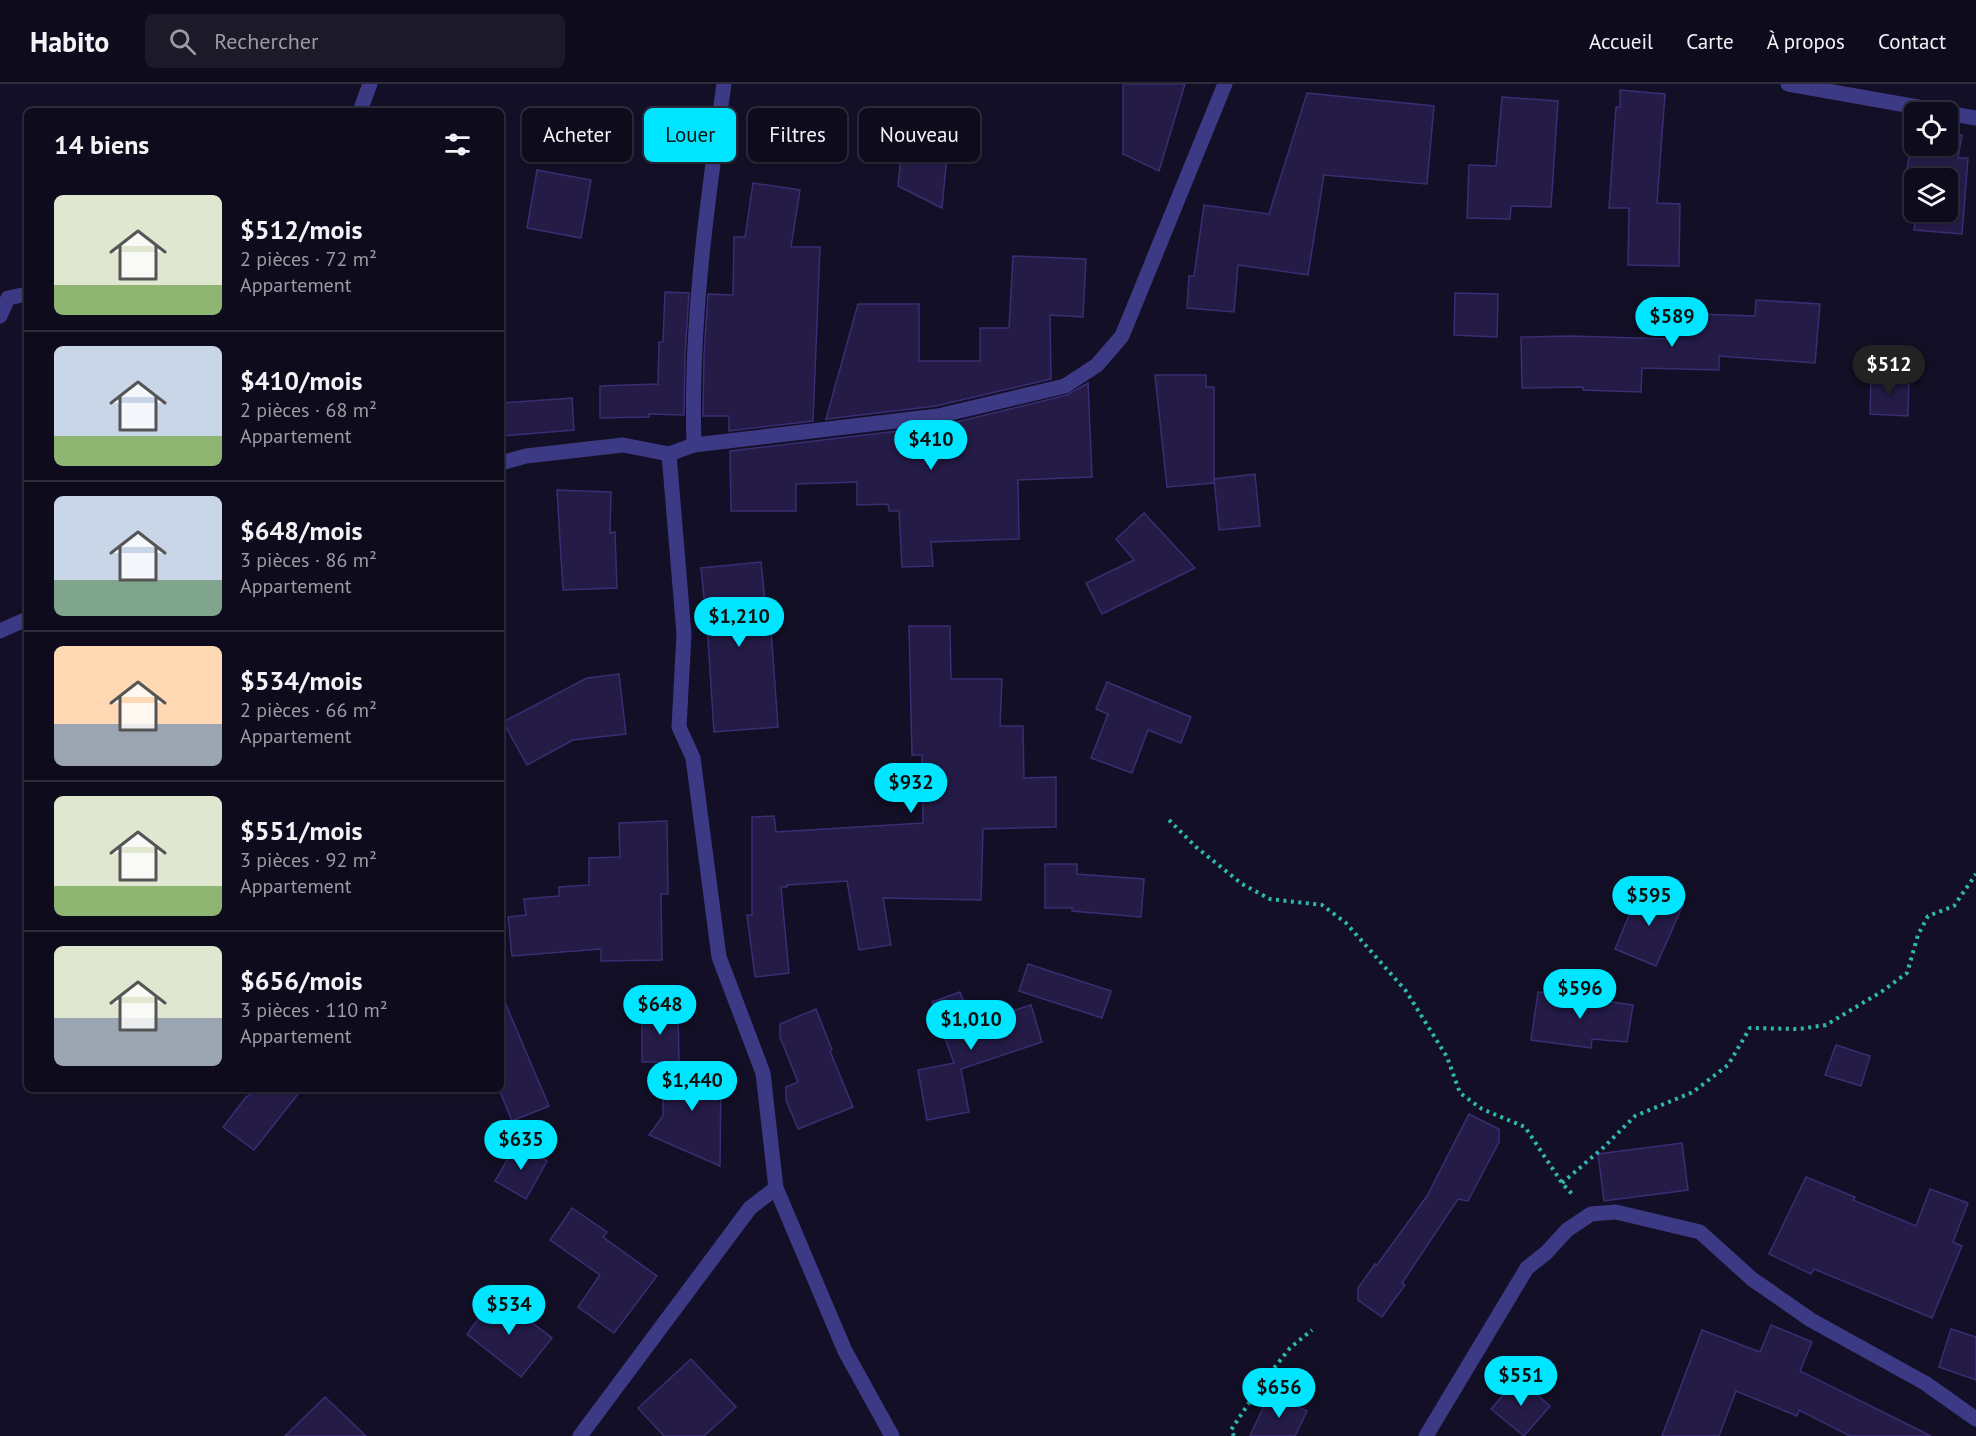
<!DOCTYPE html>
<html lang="fr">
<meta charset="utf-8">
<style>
:root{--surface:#0e0b1c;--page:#1c1929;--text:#f1f3f6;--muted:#9b9ba3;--line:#2e2b3b;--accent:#00e5ff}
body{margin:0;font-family:"PT Sans",sans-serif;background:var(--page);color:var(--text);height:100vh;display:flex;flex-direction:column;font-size:22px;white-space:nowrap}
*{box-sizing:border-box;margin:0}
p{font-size:20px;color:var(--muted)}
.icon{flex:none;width:33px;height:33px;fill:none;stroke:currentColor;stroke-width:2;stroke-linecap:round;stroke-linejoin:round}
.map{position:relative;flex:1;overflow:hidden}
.sheet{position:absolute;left:24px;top:24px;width:480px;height:984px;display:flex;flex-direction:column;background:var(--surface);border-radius:9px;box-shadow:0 2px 4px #0004,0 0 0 2px var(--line)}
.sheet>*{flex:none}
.top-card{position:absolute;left:522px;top:24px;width:570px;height:54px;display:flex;gap:12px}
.controls{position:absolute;left:1904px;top:18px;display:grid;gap:12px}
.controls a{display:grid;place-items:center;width:54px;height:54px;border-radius:9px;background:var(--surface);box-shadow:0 2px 4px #0004,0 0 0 2px var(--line);font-size:30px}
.price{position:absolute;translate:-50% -51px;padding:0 14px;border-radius:21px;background:var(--accent);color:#111;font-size:20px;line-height:39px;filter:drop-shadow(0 2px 3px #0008)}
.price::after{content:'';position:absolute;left:50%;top:36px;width:18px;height:14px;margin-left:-9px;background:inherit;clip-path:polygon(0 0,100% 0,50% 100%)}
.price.on{background:#222;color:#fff}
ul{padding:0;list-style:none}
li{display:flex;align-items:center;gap:18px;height:150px;padding:0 30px}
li+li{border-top:2px solid var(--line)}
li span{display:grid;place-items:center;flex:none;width:168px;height:120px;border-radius:9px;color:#555}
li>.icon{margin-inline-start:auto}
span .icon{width:72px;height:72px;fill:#fffc;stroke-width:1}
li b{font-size:26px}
h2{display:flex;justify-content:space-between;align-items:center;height:72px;padding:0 30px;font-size:26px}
.tag{padding:0 21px;border-radius:9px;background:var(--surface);box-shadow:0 2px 4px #0004,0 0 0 2px var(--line);font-size:21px;line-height:54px}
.tag.on{background:var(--accent);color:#111}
header{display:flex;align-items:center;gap:36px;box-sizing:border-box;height:84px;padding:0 30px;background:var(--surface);border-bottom:2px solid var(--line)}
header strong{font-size:28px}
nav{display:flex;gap:33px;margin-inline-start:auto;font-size:21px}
.search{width:420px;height:54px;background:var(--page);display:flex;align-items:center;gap:15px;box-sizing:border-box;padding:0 21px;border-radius:9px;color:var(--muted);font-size:22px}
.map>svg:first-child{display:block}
.building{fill:#241b47;stroke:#3b2d73;stroke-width:1.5}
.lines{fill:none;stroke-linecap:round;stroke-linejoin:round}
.path{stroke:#2fb8b0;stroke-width:4;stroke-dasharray:3 4.5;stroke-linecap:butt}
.street{stroke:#3d3a85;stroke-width:15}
</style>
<header>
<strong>Habito</strong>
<div class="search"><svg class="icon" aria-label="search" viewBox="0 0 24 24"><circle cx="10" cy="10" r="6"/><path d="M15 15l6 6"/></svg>Rechercher</div>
<nav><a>Accueil</a><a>Carte</a><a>À propos</a><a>Contact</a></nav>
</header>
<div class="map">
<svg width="1976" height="1352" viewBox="0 0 1976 1352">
<rect width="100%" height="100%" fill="#130f26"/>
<!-- building -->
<g class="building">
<path d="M1123,0h62l-26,87 -36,-17z"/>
<path d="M1620,6l45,4 -8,109 23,1 -1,62 -51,-1 1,-57h-20l7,-101h4z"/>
<path d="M1307,9l127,13 -7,78 -103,-9 -16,100 -70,-10 -4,47 -47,-4 2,-32h5l10,-71 65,9z"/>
<path d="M1502,13l56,4 -7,106 -40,-1 -1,13 -43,-1 2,-53 27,1z"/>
<path d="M905,34l45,6 -8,84 -44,-22z"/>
<path d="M1914,45v17h33v-14l15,3 -4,23h10l-6,76 -48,-4 2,-18h31v-34h-29l-12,-3z"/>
<path d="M537,86l54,10 -10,58 -54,-10z"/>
<path d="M753,99l47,7 -9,57h29l-7,174 -84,10v-15h-26l1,-61 4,-61 25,1 1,-58h11z"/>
<path d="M1013,172l73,3 -3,58 -33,-2 1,64 -115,27 -110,13 32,-115h61v57h61v-33h29z"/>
<path d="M665,208l24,1 -4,61 -1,61 -35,-1v3l-49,1v-32l58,-2 1,-42h4z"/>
<path d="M1455,209l43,1 -1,43 -43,-2z"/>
<path d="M1756,216l64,4 -5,59 -96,-7v14l-77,-2 -1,24 -58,-2v-3l-61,1 -1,-51 49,-1 101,3 1,-26 83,3z"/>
<path d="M1155,291h51v12h8v96l-47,4z"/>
<path d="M1871,291l38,2 -1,39 -38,-2z"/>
<path d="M1088,299l4,94 -74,3 1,59 -88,3 2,24 -31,1 -3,-56h-10l-1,-7 -31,1v-23l-61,2v27h-65l-1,-60 210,-25 127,-31z"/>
<path d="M572,314l2,32 -73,6v-33z"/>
<path d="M1255,390l5,52 -41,4 -5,-51z"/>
<path d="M557,406l54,2 -1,41 5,-1 2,56 -54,2z"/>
<path d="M1144,429l51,55 -93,46 -16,-31 48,-23 -18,-21z"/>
<path d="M761,478l7,68h3l7,97 -64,5 -7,-107 -6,-57z"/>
<path d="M909,542h41l1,53h51l-2,47h23l1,52 32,-1v50l-73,2 -2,71 -98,-2 8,47 -32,5 -12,-69 -60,4v2h-6l8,86 -34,4 -8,-62h5v-98l22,-1 2,16 147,-9 -1,-68h-10z"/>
<path d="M619,590l7,60 -53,6 -46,25 -24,-43 84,-44z"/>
<path d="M1107,598l84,35 -10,26 -33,-13 -16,43 -41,-15 17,-44 -12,-5z"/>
<path d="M667,737l1,73h-7l1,66 -61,1v-12l-89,7 -4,-39 18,-2 -2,-16 35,-3v-9l30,-2v-27l31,-1 -1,-34z"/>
<path d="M1045,780h32v10l67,5 -3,38 -69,-6v-3h-27z"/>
<path d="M1641,803l42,18 -27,61 -41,-17z"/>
<path d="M1028,880l83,27 -9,27 -83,-27z"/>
<path d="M960,908l12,32 59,-19 11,37 -81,27 8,43 -42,8 -9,-50 36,-7 -22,-61z"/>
<path d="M1538,908l95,13 -6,37 -35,-3 -1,9 -60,-8z"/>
<path d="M501,909l48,113 -37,15 -11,-27z"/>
<path d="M642,925h36l1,53h-37z"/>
<path d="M816,925l16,41 -2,1 23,56 -55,22 -12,-29v-13l12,-5 -18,-45v-13z"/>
<path d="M1836,961l34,11 -9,30 -36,-11z"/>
<path d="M663,984h58l-1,98 -71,-31 14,-19z"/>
<path d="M259,1005h43l-48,61 -31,-23 23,-30z"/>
<path d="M1469,1030l30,15v13l-31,59 -10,-2 -56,84 3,2 -23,32 -24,-17v-12l17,-24 2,1 50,-69z"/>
<path d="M517,1059l30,18 -21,38 -31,-18z"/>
<path d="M1682,1059l6,47 -84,11 -6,-47z"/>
<path d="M1806,1093l49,20 -2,3 63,26 14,-37 38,14 -15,39 9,4 -30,72 -118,-49 -3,5 -42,-20z"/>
<path d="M572,1124l35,24 -4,5 54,39 -43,57 -36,-26 22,-32 -50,-35z"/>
<path d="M496,1211l56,43 -31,39 -54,-43z"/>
<path d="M1771,1241l41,17 -12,29 131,65h-81l-51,-26 -2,6 -61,-25 -17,45h-57l40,-106 58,22z"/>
<path d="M1951,1245l25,8v43l-37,-13z"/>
<path d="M691,1275l45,48 -32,29h-40l-26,-28z"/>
<path d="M1518,1294l32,28 -26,30 -33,-27z"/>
<path d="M1270,1309l37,18 -12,25h-45z"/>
<path d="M325,1313l41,39h-81z"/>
</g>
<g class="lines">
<!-- path -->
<g class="path">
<path d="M1169,736l27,27 46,37 28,15 52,6 24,18 60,68 41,66 13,36 22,16 43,18 37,56 10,11"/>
<path d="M1562,1099l42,-36 31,-31 58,-24 35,-27 22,-37 49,1 27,-4 55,-33 26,-19 11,-38 10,-19 26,-10 22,-32"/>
<path d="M1234,1352l-3,-6 31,-47 28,-35 22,-18"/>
</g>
<!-- street -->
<g class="street">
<path d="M1788,0l158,28"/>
<path d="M360,27l10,-27"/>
<path d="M1947,29l29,5"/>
<path d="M0,232l8,-18 19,-4"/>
<path d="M694,361l244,-29 127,-30 32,-21 25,-29 103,-252"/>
<path d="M669,370l15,180 -5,93 14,31 26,199 44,116 13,115 69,163 47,85"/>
<path d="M501,379l25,-7 97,-11 46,9 25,-9c-4,-120 13,-242 30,-361"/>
<path d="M0,547l27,-12"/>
<path d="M580,1352l170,-228 26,-20"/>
<path d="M1426,1352l101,-168 19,-15 21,-23 24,-16 25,-2 84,20 52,47 59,41 114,63 51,36"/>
</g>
</g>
</svg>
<div class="controls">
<a><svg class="icon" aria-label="locate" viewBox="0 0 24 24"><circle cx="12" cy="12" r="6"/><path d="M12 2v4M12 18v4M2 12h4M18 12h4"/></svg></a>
<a><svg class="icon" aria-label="layers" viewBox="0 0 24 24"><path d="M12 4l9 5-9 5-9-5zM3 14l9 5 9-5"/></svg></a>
</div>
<b class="price" style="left:1672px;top:264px">$589</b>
<b class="price on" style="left:1889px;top:312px">$512</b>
<b class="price" style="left:931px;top:387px">$410</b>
<b class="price" style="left:739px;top:564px">$1,210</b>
<b class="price" style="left:911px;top:730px">$932</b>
<b class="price" style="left:1649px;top:843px">$595</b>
<b class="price" style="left:1580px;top:936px">$596</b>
<b class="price" style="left:660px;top:952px">$648</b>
<b class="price" style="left:971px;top:967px">$1,010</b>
<b class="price" style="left:692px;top:1028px">$1,440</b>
<b class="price" style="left:521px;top:1087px">$635</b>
<b class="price" style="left:509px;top:1252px">$534</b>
<b class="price" style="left:1521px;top:1323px">$551</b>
<b class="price" style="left:1279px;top:1335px">$656</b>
<div class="top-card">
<a class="tag">Acheter</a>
<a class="tag on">Louer</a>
<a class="tag">Filtres</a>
<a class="tag">Nouveau</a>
</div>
<section class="sheet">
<h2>14 biens<svg class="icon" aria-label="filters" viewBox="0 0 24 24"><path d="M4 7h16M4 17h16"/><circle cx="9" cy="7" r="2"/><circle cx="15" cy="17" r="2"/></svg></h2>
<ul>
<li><span style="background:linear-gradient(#dfe7d0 75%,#8fb573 0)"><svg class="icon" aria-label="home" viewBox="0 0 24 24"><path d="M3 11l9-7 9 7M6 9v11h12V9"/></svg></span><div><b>$512/mois</b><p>2 pièces · 72 m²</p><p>Appartement</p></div></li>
<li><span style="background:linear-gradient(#c9d6e8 75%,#8fb573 0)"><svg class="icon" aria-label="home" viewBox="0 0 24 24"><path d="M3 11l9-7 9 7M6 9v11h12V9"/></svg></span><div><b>$410/mois</b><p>2 pièces · 68 m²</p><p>Appartement</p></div></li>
<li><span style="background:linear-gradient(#c9d6e8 70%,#7fa58c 0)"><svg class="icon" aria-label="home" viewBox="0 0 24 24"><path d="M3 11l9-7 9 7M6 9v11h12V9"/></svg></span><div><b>$648/mois</b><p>3 pièces · 86 m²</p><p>Appartement</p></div></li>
<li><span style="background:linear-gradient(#ffd9b3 65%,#9aa5b1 0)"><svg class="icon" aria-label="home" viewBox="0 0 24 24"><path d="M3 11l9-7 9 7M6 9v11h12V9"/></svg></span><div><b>$534/mois</b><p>2 pièces · 66 m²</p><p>Appartement</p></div></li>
<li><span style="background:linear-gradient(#dfe7d0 75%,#8fb573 0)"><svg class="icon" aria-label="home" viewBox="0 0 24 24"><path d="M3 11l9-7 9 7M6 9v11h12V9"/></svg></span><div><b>$551/mois</b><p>3 pièces · 92 m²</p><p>Appartement</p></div></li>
<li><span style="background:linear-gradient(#dfe7d0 60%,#9aa5b1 0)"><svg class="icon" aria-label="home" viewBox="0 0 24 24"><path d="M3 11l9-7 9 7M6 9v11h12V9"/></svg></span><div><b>$656/mois</b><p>3 pièces · 110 m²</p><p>Appartement</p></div></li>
</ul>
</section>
</div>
